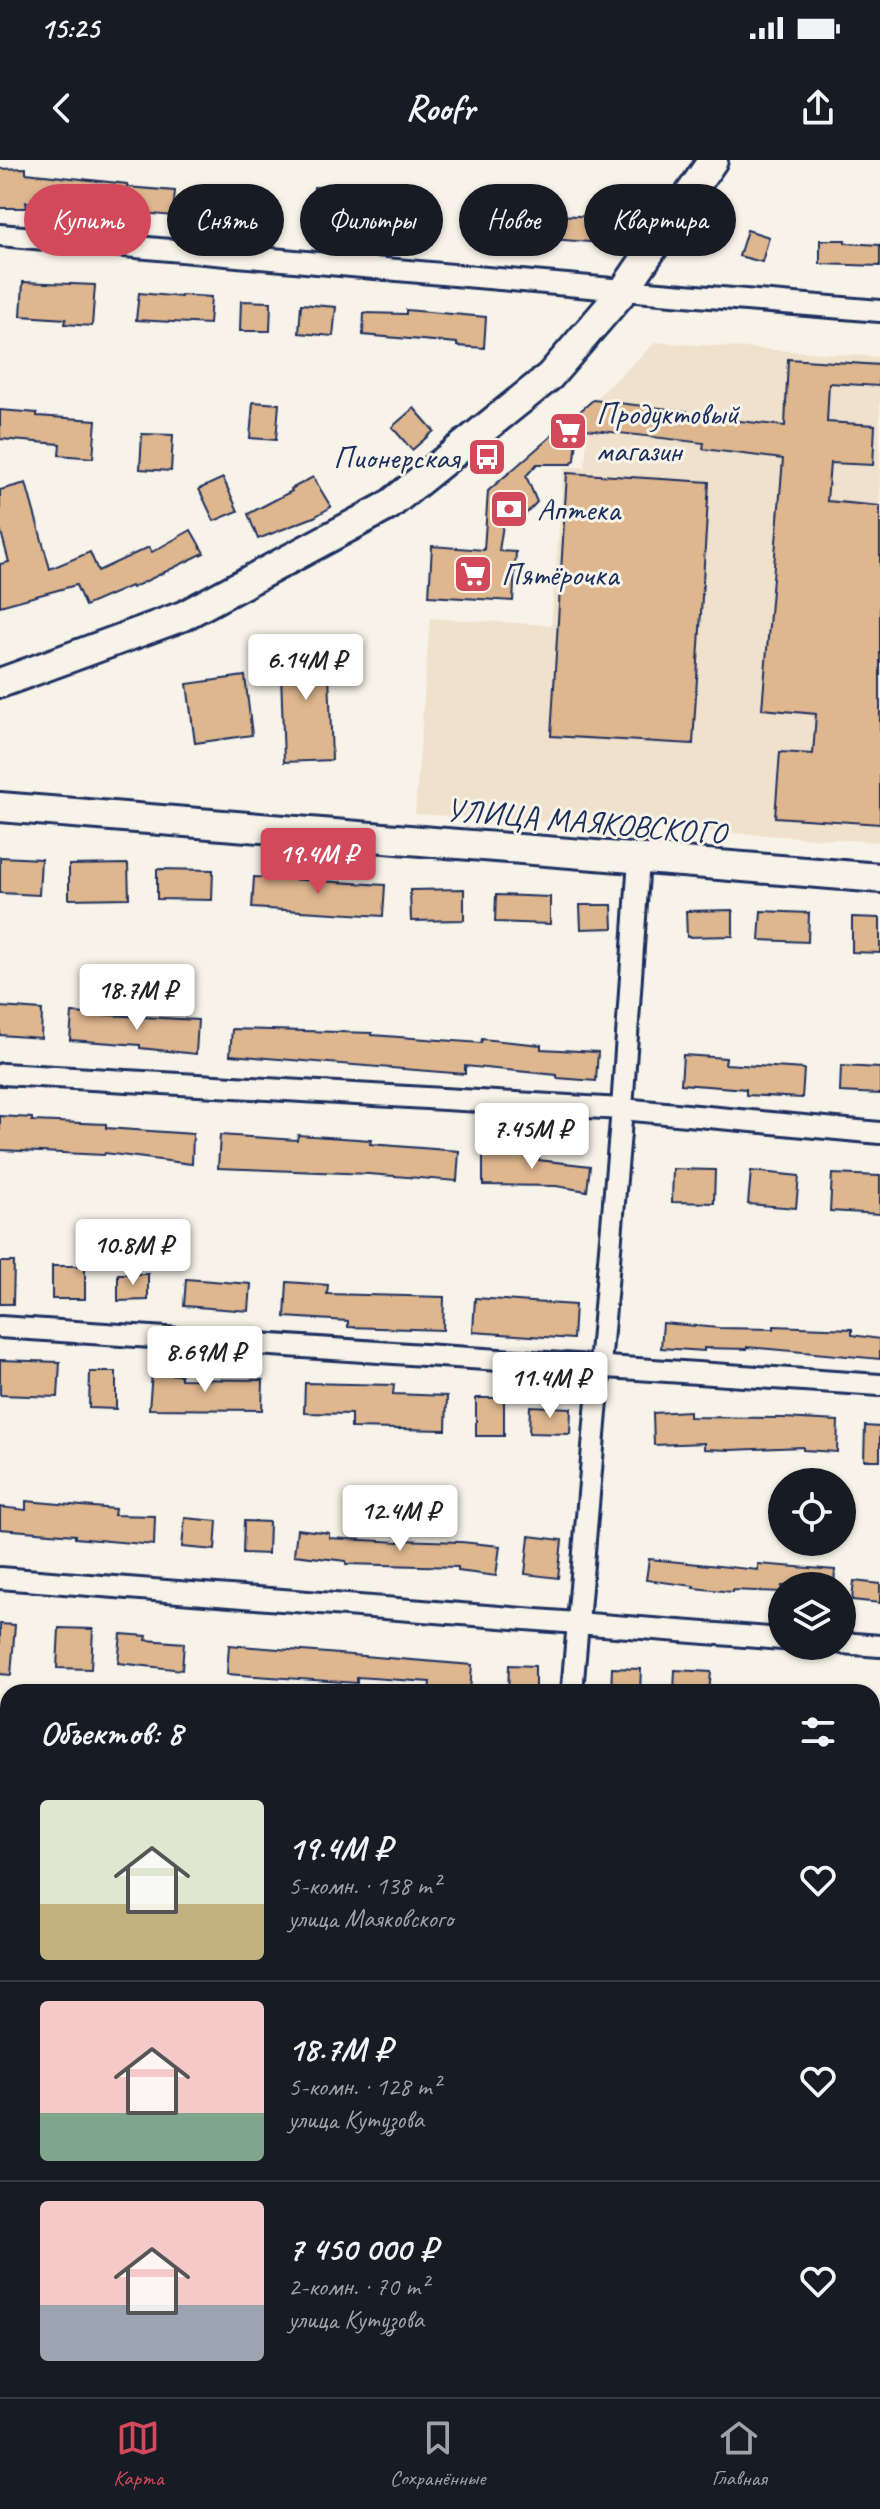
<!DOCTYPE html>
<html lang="ru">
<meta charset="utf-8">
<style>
:root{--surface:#171b24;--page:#20242c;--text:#f1f3f6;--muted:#9ea1a6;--line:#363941;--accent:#d1495b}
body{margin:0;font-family:Caveat,sans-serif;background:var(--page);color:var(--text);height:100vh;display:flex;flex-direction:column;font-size:30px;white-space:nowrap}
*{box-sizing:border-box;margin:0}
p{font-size:26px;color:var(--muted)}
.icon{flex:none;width:44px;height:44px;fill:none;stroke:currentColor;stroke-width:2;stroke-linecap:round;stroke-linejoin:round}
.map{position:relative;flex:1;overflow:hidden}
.drawer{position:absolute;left:0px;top:1524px;width:880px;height:714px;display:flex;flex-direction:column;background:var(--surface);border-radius:24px 24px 0 0;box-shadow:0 2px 6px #0004}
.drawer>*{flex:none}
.banner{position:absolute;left:24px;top:24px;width:832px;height:72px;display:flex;gap:16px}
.controls{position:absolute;left:768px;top:1308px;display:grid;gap:16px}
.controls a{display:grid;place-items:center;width:88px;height:88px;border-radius:50%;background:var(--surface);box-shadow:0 2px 6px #0004;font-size:40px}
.price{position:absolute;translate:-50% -68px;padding:0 18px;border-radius:8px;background:#fff;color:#222;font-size:26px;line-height:52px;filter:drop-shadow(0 2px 4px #0008)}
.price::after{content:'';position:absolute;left:50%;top:48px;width:24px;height:18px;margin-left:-12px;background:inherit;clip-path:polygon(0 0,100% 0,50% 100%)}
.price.on{background:var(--accent);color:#fff}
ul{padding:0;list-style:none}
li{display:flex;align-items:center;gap:24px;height:200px;padding:0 40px}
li+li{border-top:2px solid var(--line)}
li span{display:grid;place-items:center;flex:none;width:224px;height:160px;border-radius:8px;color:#555}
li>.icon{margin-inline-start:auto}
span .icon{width:96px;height:96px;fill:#fffc;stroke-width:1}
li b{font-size:34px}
h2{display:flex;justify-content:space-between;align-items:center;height:96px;padding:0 40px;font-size:34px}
.tag{padding:0 28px;border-radius:36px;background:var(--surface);box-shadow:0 2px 6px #0004;font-size:28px;line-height:72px}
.tag.on{background:var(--accent);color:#fff}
.status{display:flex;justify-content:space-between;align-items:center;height:56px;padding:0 40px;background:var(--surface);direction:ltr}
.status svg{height:22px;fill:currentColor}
header{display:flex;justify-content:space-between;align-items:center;height:104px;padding:0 40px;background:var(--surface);font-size:36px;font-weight:700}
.tabs{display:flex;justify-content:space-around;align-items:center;height:112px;border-top:2px solid var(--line);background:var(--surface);font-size:22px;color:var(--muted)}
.tabs a{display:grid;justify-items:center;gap:4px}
.tabs .on{color:var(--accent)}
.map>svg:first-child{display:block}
.built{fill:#f0e1cd}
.green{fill:#a2e5af;stroke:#5e8a86;stroke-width:2}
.building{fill:#deb78f;stroke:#1b2f5e;stroke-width:2}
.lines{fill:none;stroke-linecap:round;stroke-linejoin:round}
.street-casing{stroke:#1b2f5e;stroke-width:26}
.secondary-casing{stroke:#1b2f5e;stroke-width:34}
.street{stroke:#f7f3e8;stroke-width:20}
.secondary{stroke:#f7f3e8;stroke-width:28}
.labels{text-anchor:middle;stroke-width:6;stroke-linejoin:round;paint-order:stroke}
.poi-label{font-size:32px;fill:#1b2f5e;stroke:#f7f3e8;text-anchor:start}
.street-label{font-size:32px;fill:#1b2f5e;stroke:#f7f3e8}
</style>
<div class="status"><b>15:25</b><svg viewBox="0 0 49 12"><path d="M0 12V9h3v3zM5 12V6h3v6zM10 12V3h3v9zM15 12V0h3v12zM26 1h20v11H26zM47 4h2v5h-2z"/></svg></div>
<header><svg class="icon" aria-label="back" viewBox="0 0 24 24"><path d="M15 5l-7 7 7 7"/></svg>Roofr<svg class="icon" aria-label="share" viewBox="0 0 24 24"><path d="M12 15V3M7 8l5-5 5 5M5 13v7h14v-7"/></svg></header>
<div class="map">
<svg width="880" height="2237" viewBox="0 0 880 2237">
<rect width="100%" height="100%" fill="#f7f3e8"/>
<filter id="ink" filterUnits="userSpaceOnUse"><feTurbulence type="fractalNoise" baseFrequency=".0125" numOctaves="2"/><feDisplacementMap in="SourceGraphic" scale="16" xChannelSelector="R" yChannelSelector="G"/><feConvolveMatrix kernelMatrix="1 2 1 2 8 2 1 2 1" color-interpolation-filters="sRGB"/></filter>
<g filter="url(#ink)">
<!-- built -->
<g class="built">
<path d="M656,182l224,15v485l-465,-28 15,-196 121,7 13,-158h21l4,-62z"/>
<path d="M0,1804h8v167l-8,-1z"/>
<path d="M0,2048h8v127l-8,6z"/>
</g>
<!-- green -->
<g class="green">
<path d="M0,1989l8,1v47h-8z"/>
<path d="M8,2192v38h27l-8,7h-27v-38z"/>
</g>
<!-- building -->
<g class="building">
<path d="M26,8v5l101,11v3l48,4 -2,25 -147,-14 1,6h-27v-39z"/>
<path d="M314,27l32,2v4l37,1v5l55,5 -3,29 -53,-5 -71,-1z"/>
<path d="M230,33l43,5 -2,26 -70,-3 -1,-27z"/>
<path d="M466,47l27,1 -2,29 -27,-2z"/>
<path d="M526,50l27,1v4l50,2 -1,26 -77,-6z"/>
<path d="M747,70l22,7 -7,25 -23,-6z"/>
<path d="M820,80h25v3l35,2v21l-60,-2z"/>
<path d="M23,122l72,3 -3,41 -27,-2 1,-5 -45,-3z"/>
<path d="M139,133l42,4v-2l30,2 -2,27 -73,-4z"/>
<path d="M241,141l30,1 -1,29h-30z"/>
<path d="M301,144l35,3 -3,29 -34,-3z"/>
<path d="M406,150l80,7 -2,31 -27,-2v-3l-94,-8 1,-22 42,1z"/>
<path d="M788,199l92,6 -1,21 -50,-3 -2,39 48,3 -2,40 -43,-2 -3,38 53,5v318l-105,-7 5,-65 33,2 3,-40 -54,-5 21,-250 -80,-10 1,-6 -126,-15 -3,32 -4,4h-34l-11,12 11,26 -16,17 -17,-1 -5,33 17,1 -3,49 -84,-5 3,-50 52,4 4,-59 105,-91 94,11 -1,4 99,11z"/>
<path d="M253,242l26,2 -3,36 -26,-2z"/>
<path d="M414,248l20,23 -22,19 -20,-23z"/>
<path d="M0,250l37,3v3l59,4 -3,38 -34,-3 1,-11 -60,-5z"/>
<path d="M142,274l31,1 -2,36 -31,-2z"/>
<path d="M567,313l142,9 -16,262 -142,-8z"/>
<path d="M313,317l18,30 -17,10 -56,22 -10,-25 44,-23 -1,-2z"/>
<path d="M223,318l15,33 -24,10 -15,-32z"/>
<path d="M26,323l24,86 40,-17 8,19 51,-24 3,5 39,-22 13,23 -72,35 -1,-2 -46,20 -9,-21 -76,21v-42l9,-2 -9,-34v-38z"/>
<path d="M328,483l4,117 -48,2 -4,-117z"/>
<path d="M245,516l7,59 -57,8 -8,-59z"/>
<path d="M0,697l41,2 -2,36 -39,-2z"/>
<path d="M128,704l1,34 -60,1v-34z"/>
<path d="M157,709l56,1 -1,30 -55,-1z"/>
<path d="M254,717l131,8 -2,31 -131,-8z"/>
<path d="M464,729v31l-53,1 -1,-31z"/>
<path d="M496,735l54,2v27l-55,-2z"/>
<path d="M580,745h32l1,23 -32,1z"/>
<path d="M733,750v26l-46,1 -1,-26z"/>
<path d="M761,751l48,2 -1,29 -49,-2z"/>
<path d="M852,757l28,1v35l-28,-1z"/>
<path d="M0,847l42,3 -1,28 -41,-3z"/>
<path d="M72,853l126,7 -2,34 -56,-6v-3l-70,-5z"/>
<path d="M232,869l140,4v2l109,8 1,-4 59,6v4l57,3 -2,29 -39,-3v-3l-92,-9v8l-235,-19z"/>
<path d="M683,895l43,3 -1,6 79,5 -2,29 -56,-3v-6l-65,-5z"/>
<path d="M841,906l39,2v26l-40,-2z"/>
<path d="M0,956l32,2v3l74,3v4l87,6 -1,30 -87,-11 -1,2 -104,-5z"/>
<path d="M220,975l77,5 1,-5 73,5 -1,4 89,7 -2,30 -88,-7 -151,-6z"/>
<path d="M483,991l56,1v8l51,6 -3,25 -31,-5 -73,-1z"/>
<path d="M673,1009l42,1 -1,33 -42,-1z"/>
<path d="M751,1011l48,5 -3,32 -48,-4z"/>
<path d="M832,1014l48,2v38l-50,-3z"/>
<path d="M0,1102h14l-1,42h-13z"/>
<rect x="52" y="1106" width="33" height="33"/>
<path d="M118,1114h30v26l-30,1z"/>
<path d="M186,1119l65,5 -2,27 -65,-5z"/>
<path d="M287,1122l41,3 -1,9 117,3 -1,33 -95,-3v-6l-63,-4z"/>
<path d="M475,1138l100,7 -2,34 -100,-7z"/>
<path d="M663,1163l56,5 55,1v-3l78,3v6l28,4v20l-133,-12v2l-43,-1v3l-43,-3z"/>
<path d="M0,1200l60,2 -2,35 -58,-2z"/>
<path d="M90,1212h26v37l-27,-1z"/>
<path d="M152,1213l29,2v4l82,1 -1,30 -113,-1z"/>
<path d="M305,1223l89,2 -1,9 54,2 -1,34 -95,-2v-14l-47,-1z"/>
<rect x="476" y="1238" width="28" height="38"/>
<path d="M530,1246l41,2 -1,26 -41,-1z"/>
<path d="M689,1251v6l94,1 55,3 -1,31 -34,-2v-3l-72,3 -27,-1v-6l-50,2 -1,-32z"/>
<path d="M865,1266l15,1v33h-16z"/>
<path d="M26,1341l89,8 -1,6 41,1 -1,29 -79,-7v-3l-75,-6v-22l26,3z"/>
<path d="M185,1358l32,3 -2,29 -33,-3z"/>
<path d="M244,1361l25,1 -1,32 -25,-1z"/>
<path d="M297,1369l32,4v5l70,4v-2l62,2 39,4 -4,30 -38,-5v-4l-112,-3v-3l-52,-6z"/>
<path d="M529,1376l33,4 -4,38 -33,-4z"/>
<path d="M649,1399l109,11v-6l77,6 -1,16h-52v6l-50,-2v2l-39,-4 1,-2 -48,-6z"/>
<path d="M854,1421l26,3v19l-28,-3z"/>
<path d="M0,1464l15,1 -4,50 -11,-1z"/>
<path d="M59,1468l34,1 -2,40 -34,-1z"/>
<path d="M121,1474l26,2 -1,4 38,3 -2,27 -64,-7z"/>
<path d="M229,1485l243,20 -2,27h-41l1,-10 -73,-5v6l-130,-9z"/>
<path d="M509,1505l26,1v26h-27z"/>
<path d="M612,1508l29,1 -1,23h-29z"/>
<path d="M675,1510l36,2 -2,20h-35z"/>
</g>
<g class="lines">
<defs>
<g id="street">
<path d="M0,75l624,55 256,21"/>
<path d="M2,914l620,35 258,24"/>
<path d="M0,1167l880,58"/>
<path d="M0,1418l782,61"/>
<path d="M842,1483l38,3"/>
<path d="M572,1532l50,-583 17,-250"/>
<path d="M0,1664l8,1"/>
<path d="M872,1737l8,1"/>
<path d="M872,2200l8,1"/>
<path d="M344,2237l9,-7"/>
</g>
<g id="secondary">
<path d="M0,523l183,-67 205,-110 162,-130 74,-86 89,-130"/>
<path d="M0,647l880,71"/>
</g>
</defs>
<!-- street casing -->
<use href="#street" class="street-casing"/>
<!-- secondary casing -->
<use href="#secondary" class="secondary-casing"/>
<!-- street -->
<use href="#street" class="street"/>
<!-- secondary -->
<use href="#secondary" class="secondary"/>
</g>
</g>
<!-- icons -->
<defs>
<symbol id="supermarket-square" viewBox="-11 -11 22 22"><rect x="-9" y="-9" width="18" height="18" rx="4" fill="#d1495b" stroke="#f7f3e8"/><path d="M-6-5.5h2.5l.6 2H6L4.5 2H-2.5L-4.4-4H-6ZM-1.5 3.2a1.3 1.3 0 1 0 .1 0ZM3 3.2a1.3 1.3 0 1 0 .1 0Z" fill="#fff"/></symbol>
<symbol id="bus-square" viewBox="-11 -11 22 22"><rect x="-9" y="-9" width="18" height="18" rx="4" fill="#d1495b" stroke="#f7f3e8"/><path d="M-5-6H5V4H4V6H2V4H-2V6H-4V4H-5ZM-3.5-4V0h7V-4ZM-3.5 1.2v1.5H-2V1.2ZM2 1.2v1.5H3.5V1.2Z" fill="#fff"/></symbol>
<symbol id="bank-square" viewBox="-11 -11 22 22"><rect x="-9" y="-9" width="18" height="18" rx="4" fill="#d1495b" stroke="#f7f3e8"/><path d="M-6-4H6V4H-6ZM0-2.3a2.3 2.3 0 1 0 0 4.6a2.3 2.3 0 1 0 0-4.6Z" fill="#fff"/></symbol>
</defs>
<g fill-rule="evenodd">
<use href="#supermarket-square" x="546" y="249" width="44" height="44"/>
<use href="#bus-square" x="465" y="275" width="44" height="44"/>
<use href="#bank-square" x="487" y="327" width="44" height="44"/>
<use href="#supermarket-square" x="451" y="392" width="44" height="44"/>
</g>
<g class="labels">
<!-- poi labels -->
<g class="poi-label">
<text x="596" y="264">Продуктовый<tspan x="596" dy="37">магазин</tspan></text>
<text x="459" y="308" text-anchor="end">Пионерская</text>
<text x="537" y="360">Аптека</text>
<text x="501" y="425">Пятёрочка</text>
</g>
<!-- street labels -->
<g class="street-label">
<text transform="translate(586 661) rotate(5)" y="11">УЛИЦА МАЯКОВСКОГО</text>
</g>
</g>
</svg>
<div class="controls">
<a><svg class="icon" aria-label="locate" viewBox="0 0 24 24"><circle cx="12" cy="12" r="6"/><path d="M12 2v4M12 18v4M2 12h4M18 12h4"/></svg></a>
<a><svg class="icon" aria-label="layers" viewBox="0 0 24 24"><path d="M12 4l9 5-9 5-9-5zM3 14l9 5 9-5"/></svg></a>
</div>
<b class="price" style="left:306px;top:542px">6.14M ₽</b>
<b class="price on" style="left:318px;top:736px">19.4M ₽</b>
<b class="price" style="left:137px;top:872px">18.7M ₽</b>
<b class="price" style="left:532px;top:1011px">7.45M ₽</b>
<b class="price" style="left:133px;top:1127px">10.8M ₽</b>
<b class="price" style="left:205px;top:1234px">8.69M ₽</b>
<b class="price" style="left:550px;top:1260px">11.4M ₽</b>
<b class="price" style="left:400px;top:1393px">12.4M ₽</b>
<div class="banner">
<a class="tag on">Купить</a>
<a class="tag">Снять</a>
<a class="tag">Фильтры</a>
<a class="tag">Новое</a>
<a class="tag">Квартира</a>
</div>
<section class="drawer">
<h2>Объектов: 8<svg class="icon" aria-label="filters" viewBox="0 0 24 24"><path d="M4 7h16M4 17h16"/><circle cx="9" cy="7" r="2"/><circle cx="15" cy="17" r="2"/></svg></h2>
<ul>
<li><span style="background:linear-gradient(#dfe7d0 65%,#c2b280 0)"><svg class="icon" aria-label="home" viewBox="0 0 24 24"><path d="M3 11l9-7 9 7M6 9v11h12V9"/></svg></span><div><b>19.4M ₽</b><p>5-комн. · 138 m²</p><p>улица Маяковского</p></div><svg class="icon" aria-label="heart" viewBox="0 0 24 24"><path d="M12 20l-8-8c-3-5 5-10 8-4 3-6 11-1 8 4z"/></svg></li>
<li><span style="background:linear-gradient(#f6c9c9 70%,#7fa58c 0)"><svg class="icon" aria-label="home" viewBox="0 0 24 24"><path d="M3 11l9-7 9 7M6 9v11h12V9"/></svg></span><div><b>18.7M ₽</b><p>5-комн. · 128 m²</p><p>улица Кутузова</p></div><svg class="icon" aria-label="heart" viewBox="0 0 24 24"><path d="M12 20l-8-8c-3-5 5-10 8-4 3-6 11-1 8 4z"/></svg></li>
<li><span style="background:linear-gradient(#f6c9c9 65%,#9aa5b1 0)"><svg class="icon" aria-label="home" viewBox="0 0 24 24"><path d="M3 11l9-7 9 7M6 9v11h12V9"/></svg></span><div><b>7 450 000 ₽</b><p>2-комн. · 70 m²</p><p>улица Кутузова</p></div><svg class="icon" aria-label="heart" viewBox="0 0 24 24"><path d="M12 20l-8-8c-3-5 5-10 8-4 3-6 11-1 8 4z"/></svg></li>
</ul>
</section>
</div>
<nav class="tabs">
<a class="on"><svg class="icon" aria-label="map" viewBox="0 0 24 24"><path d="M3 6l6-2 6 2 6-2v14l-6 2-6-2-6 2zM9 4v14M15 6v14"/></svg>Карта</a>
<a><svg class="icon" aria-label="saved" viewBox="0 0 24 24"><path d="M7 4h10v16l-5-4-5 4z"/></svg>Сохранённые</a>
<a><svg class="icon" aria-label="home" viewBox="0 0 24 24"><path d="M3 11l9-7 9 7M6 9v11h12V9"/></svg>Главная</a>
</nav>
